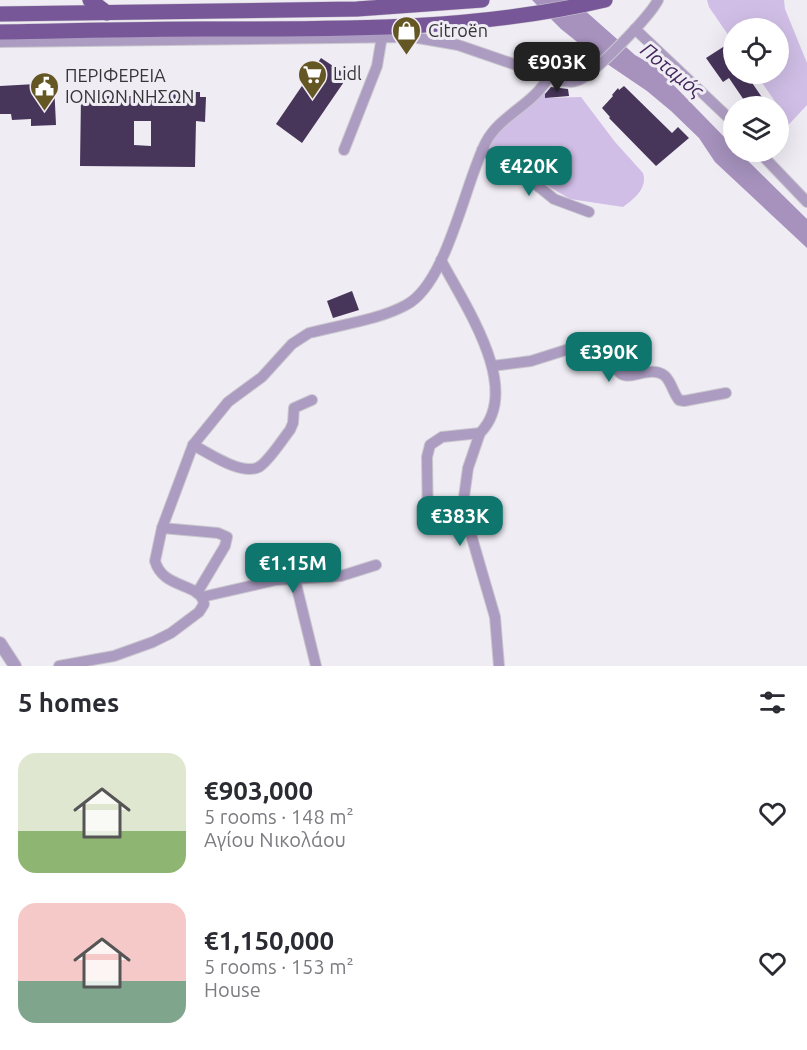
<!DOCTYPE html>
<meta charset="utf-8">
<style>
:root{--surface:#fff;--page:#f2f2f3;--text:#2b2b33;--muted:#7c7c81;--accent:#0f766e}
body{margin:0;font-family:Ubuntu,sans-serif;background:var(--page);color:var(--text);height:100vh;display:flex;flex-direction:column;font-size:22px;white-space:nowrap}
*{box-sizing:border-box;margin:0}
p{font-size:20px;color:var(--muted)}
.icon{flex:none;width:33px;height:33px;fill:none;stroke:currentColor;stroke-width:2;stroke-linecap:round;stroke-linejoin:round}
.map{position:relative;height:666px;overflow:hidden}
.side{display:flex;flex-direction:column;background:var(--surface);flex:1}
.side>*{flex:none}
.controls{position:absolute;left:723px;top:18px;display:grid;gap:12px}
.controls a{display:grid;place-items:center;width:66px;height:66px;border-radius:50%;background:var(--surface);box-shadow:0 6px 24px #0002;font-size:30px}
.price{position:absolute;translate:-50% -51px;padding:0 14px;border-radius:12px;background:var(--accent);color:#fff;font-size:20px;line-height:39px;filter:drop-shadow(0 2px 3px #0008)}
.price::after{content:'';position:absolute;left:50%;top:36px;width:18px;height:14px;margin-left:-9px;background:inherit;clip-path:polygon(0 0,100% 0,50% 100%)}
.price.current{background:#222;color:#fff}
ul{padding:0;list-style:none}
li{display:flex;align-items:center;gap:18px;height:150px;padding:0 18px}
li span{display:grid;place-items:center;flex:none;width:168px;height:120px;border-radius:18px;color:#555}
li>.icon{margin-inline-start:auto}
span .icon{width:72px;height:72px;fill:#fffc;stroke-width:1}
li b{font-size:26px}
h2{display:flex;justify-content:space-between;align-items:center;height:72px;padding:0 18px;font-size:26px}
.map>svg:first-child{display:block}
.green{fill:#d0bee6}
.water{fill:#a692bd}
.building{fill:#47355a;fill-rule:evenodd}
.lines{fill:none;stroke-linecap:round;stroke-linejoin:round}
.minor-casing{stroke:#cac7ce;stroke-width:12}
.tertiary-casing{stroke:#cac7ce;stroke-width:14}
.primary-casing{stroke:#cac7ce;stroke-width:16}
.minor{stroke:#ad9cc1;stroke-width:10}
.tertiary{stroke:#ad9cc1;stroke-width:12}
.primary{stroke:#775798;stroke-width:15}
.labels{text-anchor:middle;stroke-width:6;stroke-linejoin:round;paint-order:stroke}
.poi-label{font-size:18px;fill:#353436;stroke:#efecf4;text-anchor:start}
.water-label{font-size:20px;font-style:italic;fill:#41255b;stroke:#efecf4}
</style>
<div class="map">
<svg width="807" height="666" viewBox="0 0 807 666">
<rect width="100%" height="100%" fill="#efecf4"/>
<!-- green -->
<g class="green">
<path d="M707,0h77l1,9 22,54v42l-28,30v-16l2,-2v-7l-25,-36h22v-46h-44l-1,14 -24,-35z"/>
<path d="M545,92l1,6 35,-1 34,45 28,31c5,15 -9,26 -20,34l-53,-8 -84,-50 16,-22 26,-19z"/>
</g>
<!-- water -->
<path class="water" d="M532,0h41l62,55 21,12 77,79 1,6h5l68,67v29l-92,-86 -16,-24 -28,-27 -24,-20 -56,-38 -30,-24z"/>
<!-- building -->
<g class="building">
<path d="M734,40v34h12l22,32h-20l-19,-28 -6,4 -17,-24z"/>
<path d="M321,58l27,18 -46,67 -26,-19z"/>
<path d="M54,83l2,42 -25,1v-7l-19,1 -1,-6h-11v-28z"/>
<path d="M624,86l48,47 6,-6 11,11 -33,28 -47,-48 1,-1 -8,-9 11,-12 -1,-1 6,-7 1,2z"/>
<path d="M551,87l17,2 1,7 -24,2v-4z"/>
<path d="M153,92h47v5h6l-1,25 -9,-1 -1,46 -115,-1 1,-70h72zM134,121h17v25l-17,-1z"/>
<path d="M352,291l7,19 -26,8 -6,-17z"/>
</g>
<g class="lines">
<defs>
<g id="minor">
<path d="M635,29l99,94"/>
<path d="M0,42l412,-5 46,8 102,35c7,2 12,3 19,0 16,-7 71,-64 79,-80"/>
<path d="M344,150l33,-84 5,-30"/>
<path d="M482,150l41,24 31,25 35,13"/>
<path d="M759,152l48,50"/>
<path d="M492,366l39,-5 60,-19 11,-1c14,6 8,23 18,32 9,9 31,-9 45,3 7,7 8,17 14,24l5,1 42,-8"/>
<path d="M480,433l-12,35 -4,29 6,34 25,86 4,49"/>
<path d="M193,445c16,8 48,31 66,22 10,-6 23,-27 31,-37l3,-7 1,-15 18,-8"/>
<path d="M162,528l56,5 9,4 -2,9 -28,47"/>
<path d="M428,528l-1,-71 3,-12 12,-8 38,-4c44,-44 -17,-130 -39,-173"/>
<path d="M295,580l21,86"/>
<path d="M202,597l74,-17 65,-4 35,-11"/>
<path d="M59,666l55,-10 39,-14 18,-9 28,-21 5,-8c-3,-22 -41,-14 -49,-43l7,-33 31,-83 35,-43 34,-25 30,-33 17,-11c30,-8 70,-13 97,-28 41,-21 59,-123 80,-163 15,-28 48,-37 63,-66"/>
</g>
<path id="tertiary" d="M0,643l15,23"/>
<g id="primary">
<path d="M90,0l17,13"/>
<path d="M0,14l357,-5 125,-9"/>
<path d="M0,32c68,-1 137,-3 205,-3 134,0 269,2 400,-29"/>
</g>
</defs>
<!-- minor casing -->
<use href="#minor" class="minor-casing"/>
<!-- tertiary casing -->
<use href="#tertiary" class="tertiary-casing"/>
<!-- primary casing -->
<use href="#primary" class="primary-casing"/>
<!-- minor -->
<use href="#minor" class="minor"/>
<!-- tertiary -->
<use href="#tertiary" class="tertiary"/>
<!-- primary -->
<use href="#primary" class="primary"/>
</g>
<!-- icons -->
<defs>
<symbol id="shop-pin" viewBox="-11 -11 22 30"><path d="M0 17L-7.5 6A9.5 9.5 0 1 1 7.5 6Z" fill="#645724" stroke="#efecf4"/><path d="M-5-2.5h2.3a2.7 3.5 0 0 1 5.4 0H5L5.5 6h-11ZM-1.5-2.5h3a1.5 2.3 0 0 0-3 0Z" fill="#fff"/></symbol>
<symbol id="supermarket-pin" viewBox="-11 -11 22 30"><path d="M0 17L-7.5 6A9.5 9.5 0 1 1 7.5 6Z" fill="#645724" stroke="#efecf4"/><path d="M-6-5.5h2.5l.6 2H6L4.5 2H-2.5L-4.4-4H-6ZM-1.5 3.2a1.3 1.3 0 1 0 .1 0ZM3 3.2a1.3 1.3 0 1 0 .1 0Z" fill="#fff"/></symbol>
<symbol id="civic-pin" viewBox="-11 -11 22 30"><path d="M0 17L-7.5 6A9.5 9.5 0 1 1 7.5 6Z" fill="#645724" stroke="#efecf4"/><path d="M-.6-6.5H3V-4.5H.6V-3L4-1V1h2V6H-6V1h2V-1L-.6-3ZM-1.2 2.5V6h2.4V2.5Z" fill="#fff"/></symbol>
</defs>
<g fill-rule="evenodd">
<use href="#shop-pin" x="390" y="14" width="33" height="45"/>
<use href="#supermarket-pin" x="296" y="58" width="33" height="45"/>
<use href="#civic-pin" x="28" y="70" width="33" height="45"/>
</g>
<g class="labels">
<!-- poi labels -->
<g class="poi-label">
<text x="428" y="37">Citroën</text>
<text x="333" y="80">Lidl</text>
<text x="65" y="82">ΠΕΡΙΦΕΡΕΙΑ<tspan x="65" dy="21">ΙΟΝΙΩΝ ΝΗΣΩΝ</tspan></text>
</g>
<!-- water labels -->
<g class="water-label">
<text transform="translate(672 70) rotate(39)" y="7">Ποταμός</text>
</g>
</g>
</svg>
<div class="controls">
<a><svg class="icon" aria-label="locate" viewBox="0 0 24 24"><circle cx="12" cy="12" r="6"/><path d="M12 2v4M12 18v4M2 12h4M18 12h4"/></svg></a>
<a><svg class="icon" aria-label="layers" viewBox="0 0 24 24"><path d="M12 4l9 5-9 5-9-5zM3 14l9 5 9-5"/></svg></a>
</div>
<b class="price current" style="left:557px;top:93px">€903K</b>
<b class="price" style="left:529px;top:197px">€420K</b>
<b class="price" style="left:609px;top:383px">€390K</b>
<b class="price" style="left:460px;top:547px">€383K</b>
<b class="price" style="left:293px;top:594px">€1.15M</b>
</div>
<section class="side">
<h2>5 homes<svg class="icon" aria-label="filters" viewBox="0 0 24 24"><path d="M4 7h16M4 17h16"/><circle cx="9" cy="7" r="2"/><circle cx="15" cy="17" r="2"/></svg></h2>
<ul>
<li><span style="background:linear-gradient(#dfe7d0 65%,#8fb573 0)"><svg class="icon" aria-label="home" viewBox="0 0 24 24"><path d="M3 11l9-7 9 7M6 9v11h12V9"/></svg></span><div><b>€903,000</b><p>5 rooms · 148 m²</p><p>Αγίου Νικολάου</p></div><svg class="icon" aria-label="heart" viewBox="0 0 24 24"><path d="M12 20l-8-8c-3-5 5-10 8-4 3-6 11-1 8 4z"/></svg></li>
<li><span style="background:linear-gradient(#f6c9c9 65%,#7fa58c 0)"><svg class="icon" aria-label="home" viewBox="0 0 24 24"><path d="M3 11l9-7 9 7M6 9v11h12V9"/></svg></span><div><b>€1,150,000</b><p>5 rooms · 153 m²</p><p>House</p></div><svg class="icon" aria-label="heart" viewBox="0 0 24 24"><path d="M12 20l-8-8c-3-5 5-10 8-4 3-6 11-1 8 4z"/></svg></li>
</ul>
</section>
